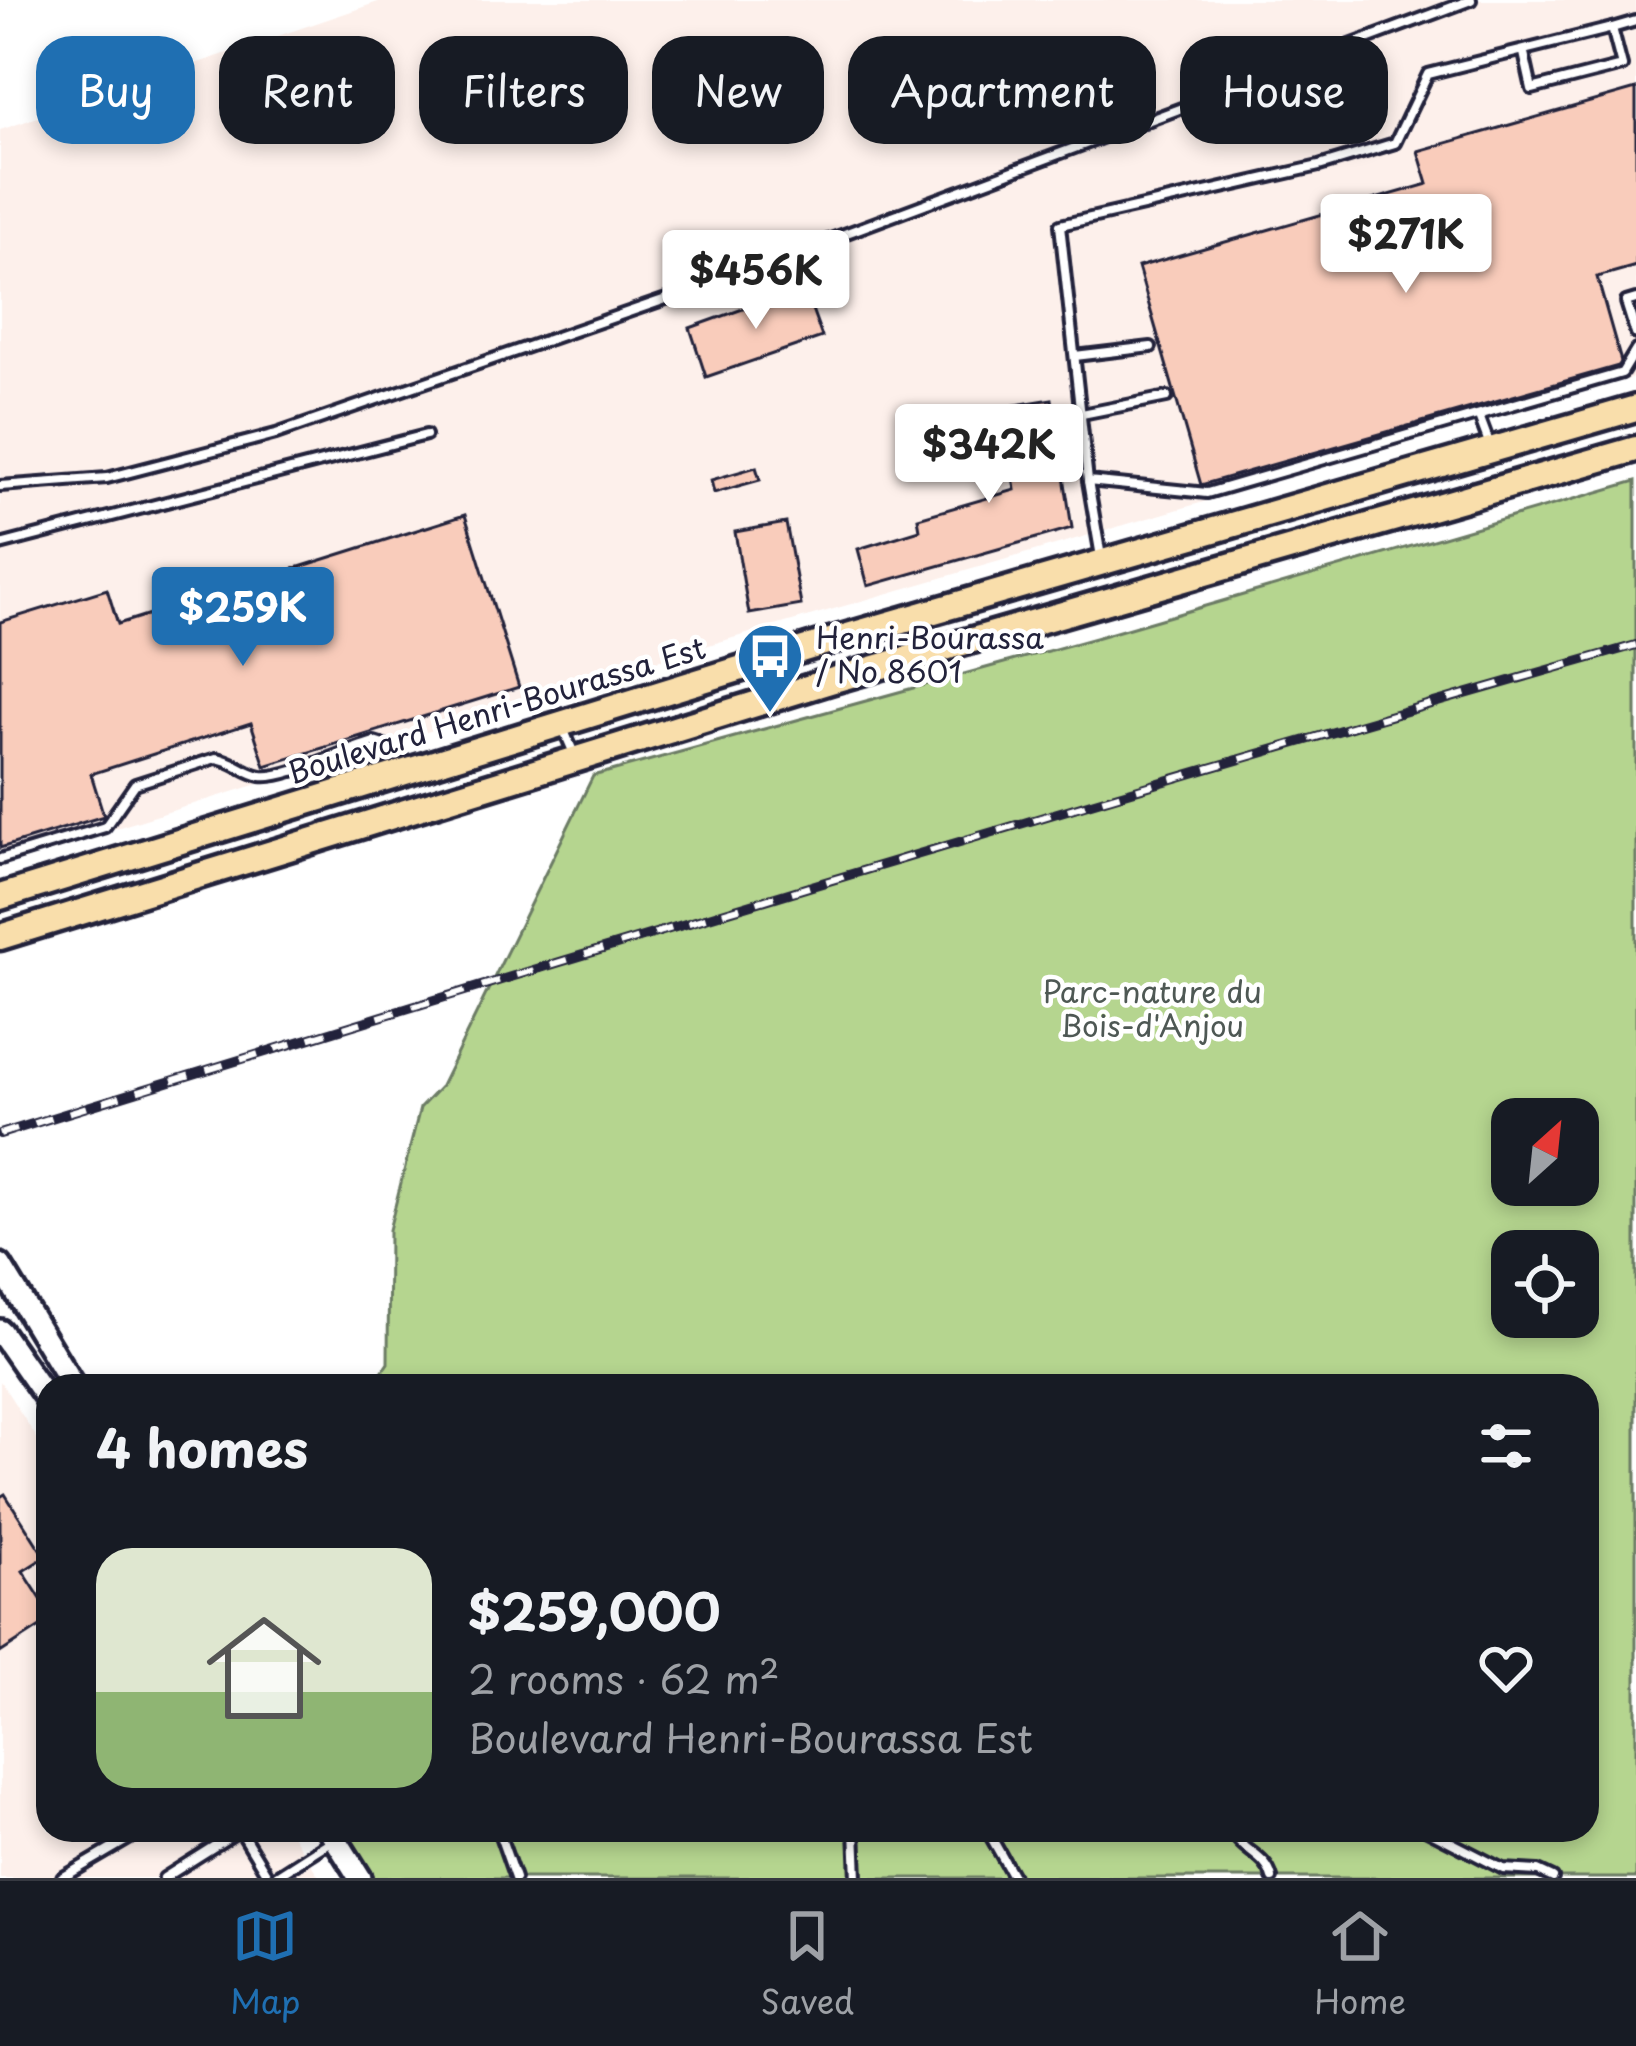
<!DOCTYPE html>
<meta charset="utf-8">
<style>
:root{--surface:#171b24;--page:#20242c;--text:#f1f3f6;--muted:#9ea1a6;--line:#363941;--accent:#1f6fb2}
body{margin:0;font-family:"Playpen Sans",sans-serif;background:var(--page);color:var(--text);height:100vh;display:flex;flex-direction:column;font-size:45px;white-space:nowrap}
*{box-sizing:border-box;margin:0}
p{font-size:39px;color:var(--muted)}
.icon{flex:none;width:66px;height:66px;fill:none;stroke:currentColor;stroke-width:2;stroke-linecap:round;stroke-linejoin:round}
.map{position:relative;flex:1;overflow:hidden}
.sheet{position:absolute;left:36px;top:1374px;width:1563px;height:468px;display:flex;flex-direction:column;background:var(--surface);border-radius:36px;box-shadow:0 6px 18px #0003}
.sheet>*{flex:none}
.top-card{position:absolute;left:36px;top:36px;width:1566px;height:108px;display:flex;gap:24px}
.needle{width:78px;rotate:27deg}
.fabs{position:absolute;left:1491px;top:1098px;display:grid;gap:24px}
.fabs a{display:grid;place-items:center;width:108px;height:108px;border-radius:24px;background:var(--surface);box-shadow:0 6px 18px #0003;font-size:60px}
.price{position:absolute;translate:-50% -102px;padding:0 27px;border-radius:12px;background:#fff;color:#222;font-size:39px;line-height:78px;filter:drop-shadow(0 3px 6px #0008)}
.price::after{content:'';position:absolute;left:50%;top:72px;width:36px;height:27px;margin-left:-18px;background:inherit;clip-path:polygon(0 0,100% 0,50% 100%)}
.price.on{background:var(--accent);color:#fff}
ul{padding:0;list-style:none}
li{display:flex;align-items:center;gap:36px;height:300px;padding:0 60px}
li span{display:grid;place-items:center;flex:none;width:336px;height:240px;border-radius:36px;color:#555}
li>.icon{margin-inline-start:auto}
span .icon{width:144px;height:144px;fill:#fffc;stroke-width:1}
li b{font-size:51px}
h2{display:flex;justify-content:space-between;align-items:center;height:144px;padding:0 60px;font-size:51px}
.chip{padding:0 42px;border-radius:36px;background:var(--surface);box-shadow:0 6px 18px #0003;font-size:42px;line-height:108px}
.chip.on{background:var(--accent);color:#fff}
.dock{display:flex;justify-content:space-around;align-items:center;height:168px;border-top:3px solid var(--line);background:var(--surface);font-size:33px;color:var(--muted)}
.dock a{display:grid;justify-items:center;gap:6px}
.dock .on{color:var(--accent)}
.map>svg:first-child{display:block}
.built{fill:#fdf0eb}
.green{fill:#b5d58f;stroke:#6c7c65;stroke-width:3;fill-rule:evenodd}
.building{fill:#f9ccbb;stroke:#22223b;stroke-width:3}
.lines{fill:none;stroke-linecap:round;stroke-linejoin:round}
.service-casing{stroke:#22223b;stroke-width:16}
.tertiary-casing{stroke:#22223b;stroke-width:30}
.primary-casing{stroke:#22223b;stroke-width:33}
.service{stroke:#fff;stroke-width:8}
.tertiary{stroke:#fff;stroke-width:21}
.primary{stroke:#f9deab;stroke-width:24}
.rail-casing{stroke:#22223b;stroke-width:10}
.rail{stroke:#fff;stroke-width:6;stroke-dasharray:18;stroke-linecap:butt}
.labels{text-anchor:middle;stroke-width:9;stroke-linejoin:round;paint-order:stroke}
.poi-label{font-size:30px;fill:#22223b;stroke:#fff;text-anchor:start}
.street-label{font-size:30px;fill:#22223b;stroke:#fff}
.park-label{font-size:30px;fill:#4e5854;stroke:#fff}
</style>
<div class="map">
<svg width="1636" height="1878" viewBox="0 0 1636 1878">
<rect width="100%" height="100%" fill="#fff"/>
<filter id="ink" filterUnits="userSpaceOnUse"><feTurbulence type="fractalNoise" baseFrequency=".00833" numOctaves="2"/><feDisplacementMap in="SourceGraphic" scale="24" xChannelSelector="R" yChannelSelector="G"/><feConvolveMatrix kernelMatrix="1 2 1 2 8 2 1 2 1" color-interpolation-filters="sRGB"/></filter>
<g filter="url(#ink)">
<!-- built -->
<g class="built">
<path d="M384,0h1252v377l-941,272 -695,215v-734z"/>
<path d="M0,1381l48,74v375h241l31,48h-320z"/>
</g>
<!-- green -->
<path class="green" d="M1636,481v1397h-1275l-30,-48h1256v-444h-1215l16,-23 1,-133 31,-122 21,-22 152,-310 502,-138zM1512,1119h66v66h-66zM1512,1251h66v66h-66z"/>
<!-- building -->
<g class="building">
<path d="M1636,89v177l-39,11 25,88 -421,120 -63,-218 290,-83 -10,-33z"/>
<path d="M804,287l18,50 -116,40 -16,-49z"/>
<path d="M1052,399l20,129 -204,58 -10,-37 62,-19 -2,-12 97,-28 -12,-83z"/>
<path d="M756,467l4,13 -46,13 -3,-13z"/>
<path d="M465,515l54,172 -254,79 -14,-43 -160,51 13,42 -104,32v-226l107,-33 11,35z"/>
<path d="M786,523l15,82 -52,9 -14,-82z"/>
<path d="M5,1494l40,63 -22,14 25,39v12l-48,31v-156z"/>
</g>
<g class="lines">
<defs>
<g id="service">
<path d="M1612,28l24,-7"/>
<path d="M1524,53l8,36 90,-23 -10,-38 -184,46 -33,69 -76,23 -259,59 28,256 119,12 415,-120 14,-23"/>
<path d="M1636,299l-10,3 10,32"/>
<path d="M1075,356l76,-9"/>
<path d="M1082,414l85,-17"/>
<path d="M1479,416l12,32"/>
<path d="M1088,481l13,76"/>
<path d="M0,486l107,-8 169,-44 442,-153 753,-281"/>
<path d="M0,545l426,-110"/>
<path d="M562,726l13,30"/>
<path d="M0,859l105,-32 30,-43 81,-26c17,2 28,15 45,18 22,4 87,-27 113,-34l16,5"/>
<path d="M498,1830l17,48"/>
<path d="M855,1830l2,48"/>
<path d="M987,1830l27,48"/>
<path d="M1232,1830c9,22 34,24 40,48"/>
<path d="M1427,1830l76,39 35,2 15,7"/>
<path d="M62,1878l82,-48"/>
<path d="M164,1878l76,-48 29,48"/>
<path d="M273,1878l61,-39"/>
</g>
<g id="tertiary">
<path d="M0,1265l73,121"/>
<path d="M0,1331l48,69"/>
<path d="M330,1830l30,48"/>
</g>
<g id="primary">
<path d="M0,897l820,-253 816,-236"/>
<path d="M0,937l830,-256 806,-232"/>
</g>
</defs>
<!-- service casing -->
<use href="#service" class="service-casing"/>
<!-- tertiary casing -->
<use href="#tertiary" class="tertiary-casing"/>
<!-- primary casing -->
<use href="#primary" class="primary-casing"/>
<!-- service -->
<use href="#service" class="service"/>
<!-- tertiary -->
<use href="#tertiary" class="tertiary"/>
<!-- primary -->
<use href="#primary" class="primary"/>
<defs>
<path id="rail" d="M0,1134c544,-169 1088,-333 1636,-489"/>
</defs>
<!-- rail casing -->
<use href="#rail" class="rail-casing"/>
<!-- rail -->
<use href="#rail" class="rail"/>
</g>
</g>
<!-- icons -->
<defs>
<symbol id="bus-pin" viewBox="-11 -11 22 30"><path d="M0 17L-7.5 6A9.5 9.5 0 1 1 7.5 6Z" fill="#1f6fb2" stroke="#fff"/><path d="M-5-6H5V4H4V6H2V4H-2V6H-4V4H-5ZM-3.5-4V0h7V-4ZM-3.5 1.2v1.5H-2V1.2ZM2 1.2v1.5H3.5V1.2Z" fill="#fff"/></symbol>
</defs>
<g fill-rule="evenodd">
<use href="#bus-pin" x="732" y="618" width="76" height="104"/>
</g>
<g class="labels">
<!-- poi labels -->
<g class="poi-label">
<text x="816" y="649">Henri-Bourassa<tspan x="816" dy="34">/ No 8601</tspan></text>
</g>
<!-- street labels -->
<g class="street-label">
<text transform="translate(497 711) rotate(-17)" y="10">Boulevard Henri-Bourassa Est</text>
</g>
<!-- park labels -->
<g class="park-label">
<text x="1152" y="1003">Parc-nature du<tspan x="1152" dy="34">Bois-d'Anjou</tspan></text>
</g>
</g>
</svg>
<div class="fabs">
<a><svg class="needle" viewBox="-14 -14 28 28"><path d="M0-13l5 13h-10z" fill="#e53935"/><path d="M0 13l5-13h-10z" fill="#9ea1a6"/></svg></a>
<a><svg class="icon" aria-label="locate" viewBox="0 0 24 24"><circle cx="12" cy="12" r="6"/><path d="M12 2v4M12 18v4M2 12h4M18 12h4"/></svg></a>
</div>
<b class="price" style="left:1406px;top:296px">$271K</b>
<b class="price" style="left:756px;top:332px">$456K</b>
<b class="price" style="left:989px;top:506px">$342K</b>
<b class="price on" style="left:243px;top:669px">$259K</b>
<div class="top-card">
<a class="chip on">Buy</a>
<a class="chip">Rent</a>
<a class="chip">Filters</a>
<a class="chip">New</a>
<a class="chip">Apartment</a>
<a class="chip">House</a>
</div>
<section class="sheet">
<h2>4 homes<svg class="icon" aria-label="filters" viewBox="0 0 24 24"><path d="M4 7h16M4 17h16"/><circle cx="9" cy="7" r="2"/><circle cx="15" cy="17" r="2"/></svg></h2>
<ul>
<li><span style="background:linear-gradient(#dfe7d0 60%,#8fb573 0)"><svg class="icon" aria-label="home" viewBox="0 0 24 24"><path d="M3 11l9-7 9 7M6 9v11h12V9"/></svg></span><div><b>$259,000</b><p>2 rooms · 62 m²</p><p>Boulevard Henri-Bourassa Est</p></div><svg class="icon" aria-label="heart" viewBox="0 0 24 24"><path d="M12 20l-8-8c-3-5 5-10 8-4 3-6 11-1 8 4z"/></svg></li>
</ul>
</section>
</div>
<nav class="dock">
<a class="on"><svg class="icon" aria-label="map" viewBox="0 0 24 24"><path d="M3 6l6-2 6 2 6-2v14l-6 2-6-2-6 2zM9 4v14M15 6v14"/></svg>Map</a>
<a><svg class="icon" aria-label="saved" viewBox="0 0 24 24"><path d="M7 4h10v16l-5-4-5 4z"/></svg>Saved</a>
<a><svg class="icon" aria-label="home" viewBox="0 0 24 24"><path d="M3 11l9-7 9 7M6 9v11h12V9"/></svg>Home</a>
</nav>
